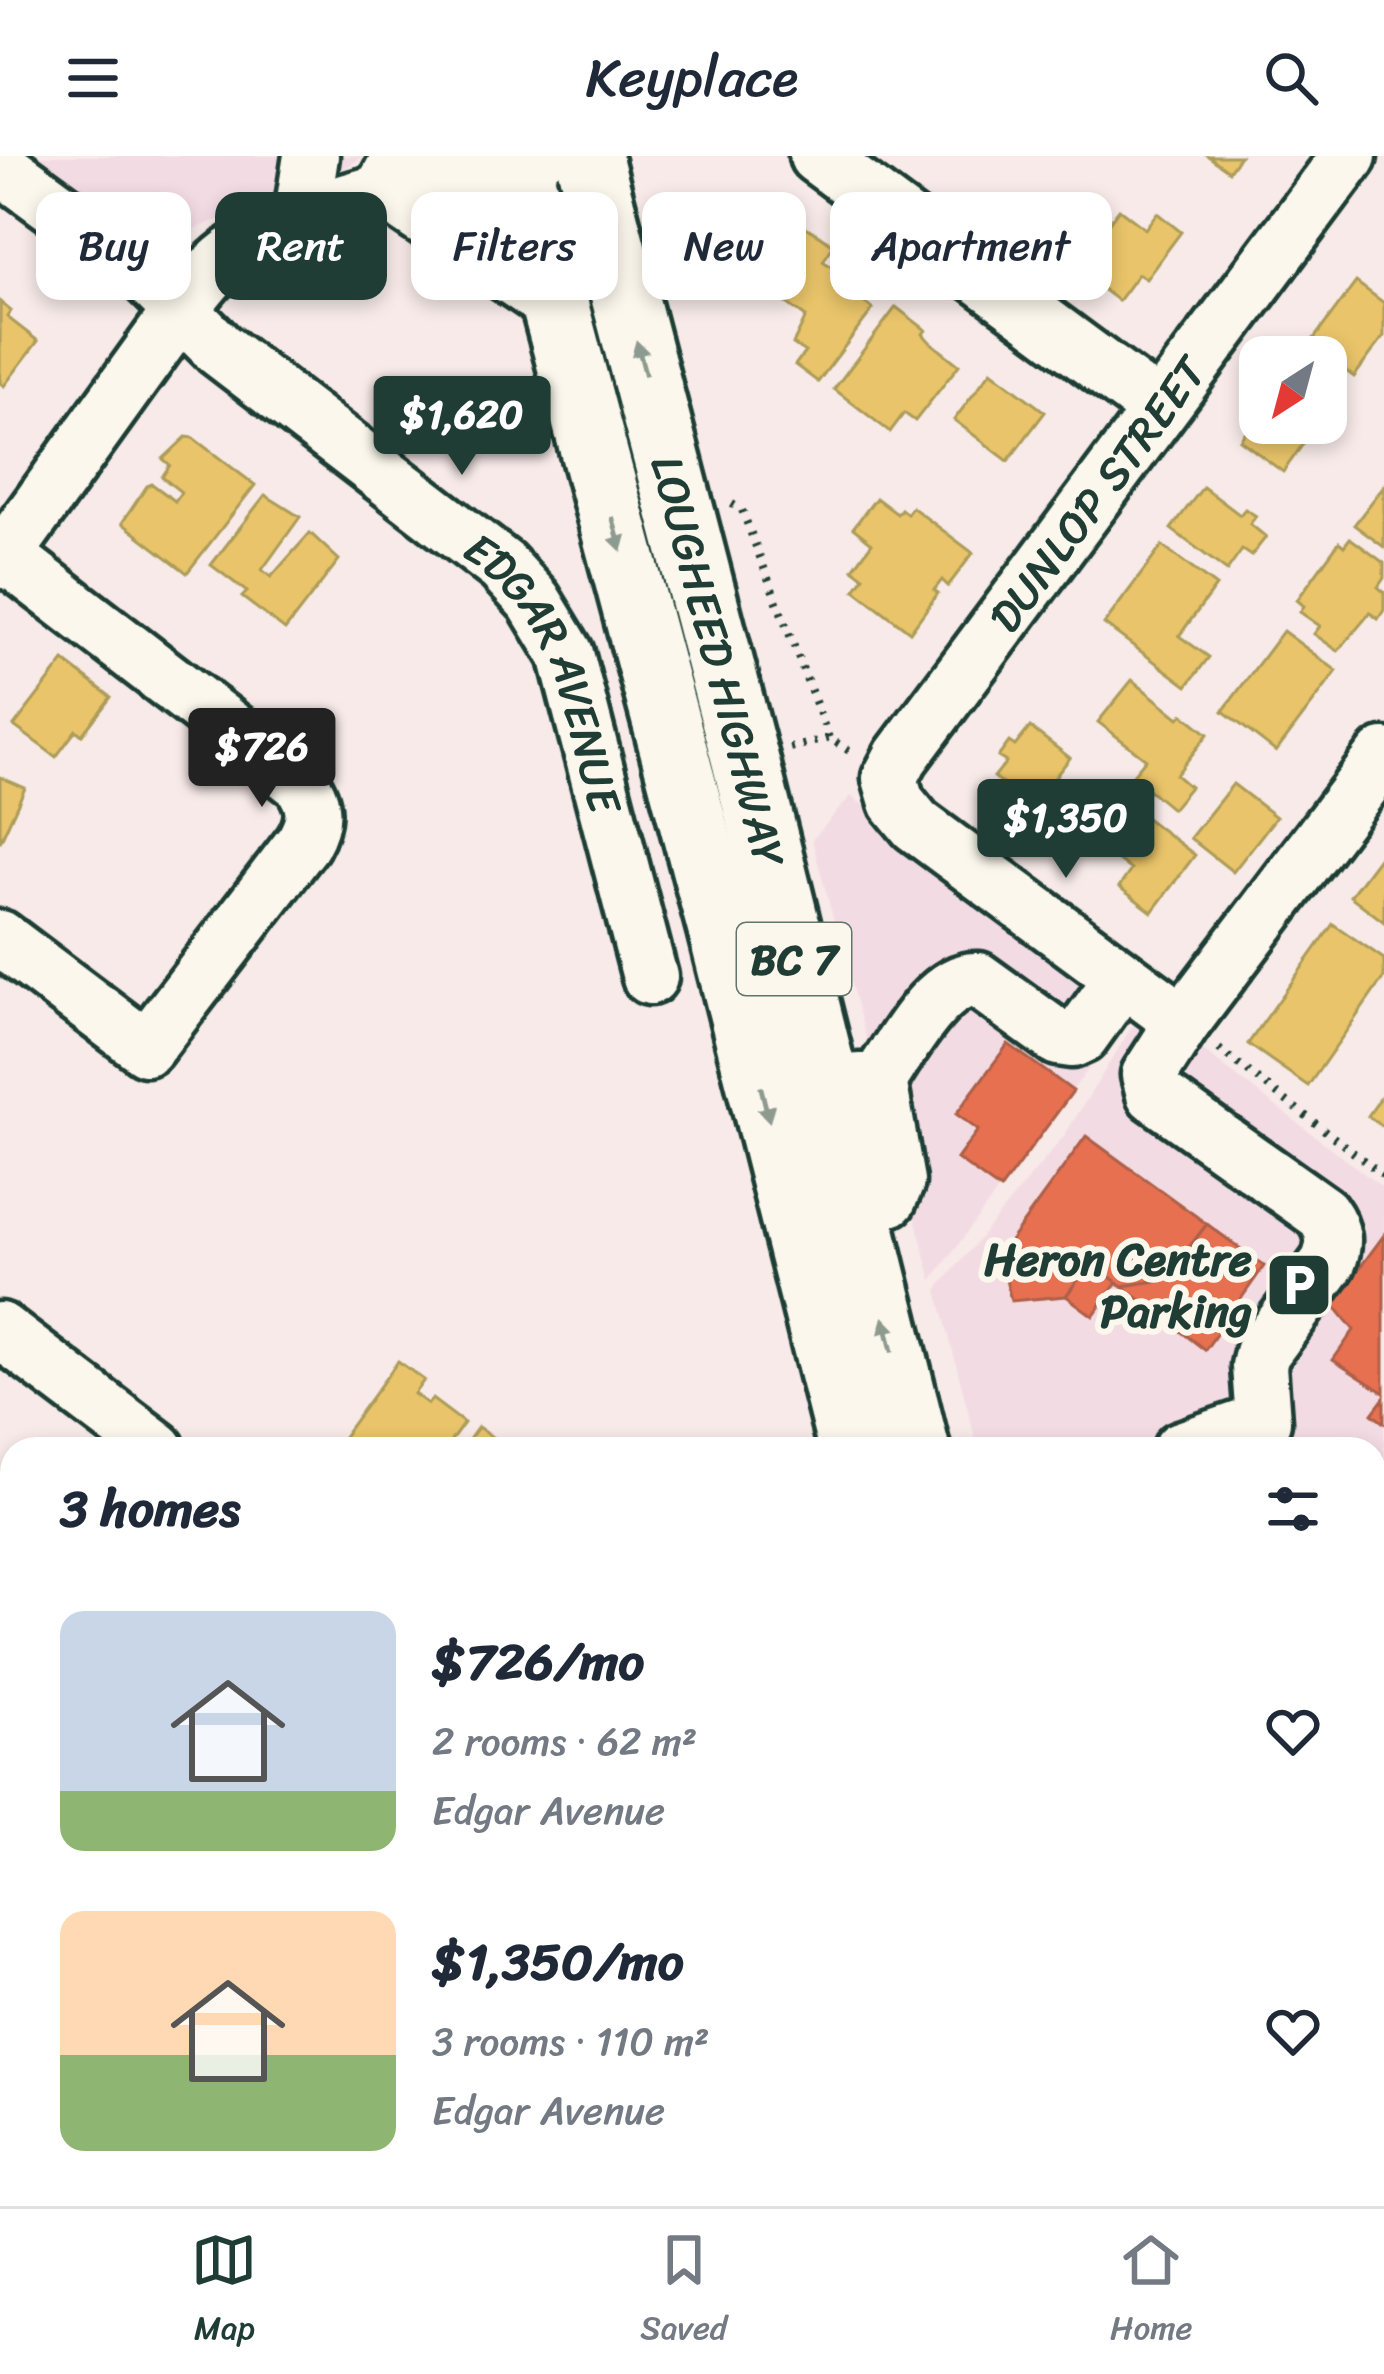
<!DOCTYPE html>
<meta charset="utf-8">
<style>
:root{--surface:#fff;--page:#f2f2f3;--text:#1f2937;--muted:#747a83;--line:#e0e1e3;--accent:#1f3d34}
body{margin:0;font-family:Sriracha,sans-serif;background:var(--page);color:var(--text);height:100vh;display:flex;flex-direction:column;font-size:45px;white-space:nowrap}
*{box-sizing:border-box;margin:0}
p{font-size:39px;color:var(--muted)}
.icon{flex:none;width:66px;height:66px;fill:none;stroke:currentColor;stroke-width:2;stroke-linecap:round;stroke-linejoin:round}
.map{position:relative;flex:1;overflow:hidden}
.details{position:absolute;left:0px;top:1281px;width:1386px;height:771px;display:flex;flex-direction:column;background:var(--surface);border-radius:36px 36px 0 0;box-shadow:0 6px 18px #0003}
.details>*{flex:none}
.banner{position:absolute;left:36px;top:36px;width:1314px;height:108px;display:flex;gap:24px}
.needle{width:78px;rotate:216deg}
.fabs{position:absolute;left:1239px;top:180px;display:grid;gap:24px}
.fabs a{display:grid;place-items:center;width:108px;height:108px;border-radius:24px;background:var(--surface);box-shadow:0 6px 18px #0003;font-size:60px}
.price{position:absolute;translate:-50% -102px;padding:0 27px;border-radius:12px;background:var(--accent);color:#fff;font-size:39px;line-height:78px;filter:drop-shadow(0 3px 6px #0008)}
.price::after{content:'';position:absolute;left:50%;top:72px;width:36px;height:27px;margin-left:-18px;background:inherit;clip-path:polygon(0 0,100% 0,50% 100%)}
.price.current{background:#222;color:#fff}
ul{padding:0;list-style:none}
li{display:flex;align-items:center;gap:36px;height:300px;padding:0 60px}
li span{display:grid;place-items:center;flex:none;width:336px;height:240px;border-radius:24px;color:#555}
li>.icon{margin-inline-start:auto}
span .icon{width:144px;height:144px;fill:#fffc;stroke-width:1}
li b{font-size:51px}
h2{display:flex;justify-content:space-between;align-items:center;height:144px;padding:0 60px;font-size:51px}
.tag{padding:0 42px;border-radius:24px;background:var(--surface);box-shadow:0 6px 18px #0003;font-size:42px;line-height:108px}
.tag.current{background:var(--accent);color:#fff}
header{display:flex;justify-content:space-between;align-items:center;height:156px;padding:0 60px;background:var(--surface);font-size:54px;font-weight:600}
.tabs{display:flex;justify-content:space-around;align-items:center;height:168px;border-top:3px solid var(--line);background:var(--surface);font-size:33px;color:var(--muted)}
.tabs a{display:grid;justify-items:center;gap:6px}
.tabs .current{color:var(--accent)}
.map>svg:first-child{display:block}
.built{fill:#f3dbe4}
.homes{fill:#e9c46a;stroke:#ac9c5a;stroke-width:3}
.shops{fill:#e76f51;stroke:#ab6048;stroke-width:3}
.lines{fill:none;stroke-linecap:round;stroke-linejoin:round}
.minor-casing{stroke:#1f3d34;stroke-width:63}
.major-casing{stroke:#1f3d34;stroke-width:75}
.path{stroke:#1f3d34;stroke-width:8;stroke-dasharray:3 9;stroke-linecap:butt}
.minor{stroke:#fbf7ec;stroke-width:54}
.major{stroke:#fbf7ec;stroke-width:66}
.oneway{fill:#8d9a90}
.labels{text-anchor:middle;stroke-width:12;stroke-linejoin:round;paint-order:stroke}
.shield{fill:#fbf7ec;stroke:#61756b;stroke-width:3}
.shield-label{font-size:42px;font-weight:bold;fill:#1f3d34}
.street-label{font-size:45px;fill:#1f3d34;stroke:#fbf7ec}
.poi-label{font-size:45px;font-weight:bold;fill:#1f3d34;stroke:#fbf7ec;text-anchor:end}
</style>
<header><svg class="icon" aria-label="menu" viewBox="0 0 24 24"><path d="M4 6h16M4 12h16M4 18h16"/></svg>Keyplace<svg class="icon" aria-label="search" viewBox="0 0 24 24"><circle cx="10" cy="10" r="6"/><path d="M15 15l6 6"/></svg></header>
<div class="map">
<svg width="1384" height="2050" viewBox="0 0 1384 2050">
<rect width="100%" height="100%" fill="#f7eae8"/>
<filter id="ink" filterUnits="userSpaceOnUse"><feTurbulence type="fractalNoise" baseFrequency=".00833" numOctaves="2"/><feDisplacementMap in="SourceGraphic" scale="24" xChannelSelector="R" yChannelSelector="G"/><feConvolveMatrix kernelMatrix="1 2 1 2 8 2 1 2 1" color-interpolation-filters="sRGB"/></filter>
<g filter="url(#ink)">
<!-- built -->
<g class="built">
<path d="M31,0h333l-19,12 -180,73 -17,-2 -17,-8z"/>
<path d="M851,640l284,210 -203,274 -120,-440z"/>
<path d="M1145,850l239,183v1017h-207l-2,-10h199v-747h-396l-41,-159 127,-154z"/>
</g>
<!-- homes -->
<g class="homes">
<path d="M1208,0h32l-11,15z"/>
<path d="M1119,53l26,20 12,-16 24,19 -35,47 -8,-5 -20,27 -42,-32 3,-6 -4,-3 10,-13 4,2z"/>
<path d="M782,66l15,12 7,-8 17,10 13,9 -11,16 15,10 6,-8 25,19 -12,15 16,12 -55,73 -23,-17 10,-13 -12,-8 13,-27 -25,-18 9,-11 -19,-14 7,-9 -10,-8 10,-14 -8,-6z"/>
<path d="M1356,126l28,21v33l-30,41 -44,-33z"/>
<path d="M0,146l11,9 -4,6 31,24 -34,45 -4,-3z"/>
<path d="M896,151l30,23 -3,4 7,8 29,23 -44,56 -11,-8 -14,19 -56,-43z"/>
<path d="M991,215l54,41 -37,49 -54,-41z"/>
<path d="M1260,247v20h58l-35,49 -43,-32 19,-27 -4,-3z"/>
<path d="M186,281l7,1 62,47 -68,88 -65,-50 25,-37 5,-2 23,17 6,-9 -19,-15 8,-12 -7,-6z"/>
<path d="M1384,330v61l-30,-22z"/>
<path d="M1203,331l37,28 5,-6 11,7 -6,8 16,13 -15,19 -9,-6 -15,21 -56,-42z"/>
<path d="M265,339l35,22 -38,53 9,7 39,-44 29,27 -54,70 -43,-33 5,-5 -36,-27z"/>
<path d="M876,342l21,16 4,-5 6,5 5,-7 61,46 -25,33 -6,-6 -8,10 4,3 -28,39 -55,-42 9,-13 -11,-8 19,-26 -19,-15z"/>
<path d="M1350,382l34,25v15l-6,9 6,5v18l-6,9 -8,-6 -32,38 -24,-17 6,-8 -20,-14 4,-6 -7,-6 42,-58 5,4z"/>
<path d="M1162,390l54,40 -37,50 30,21 -22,29 -83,-62z"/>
<path d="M1283,475l54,40 -61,81 -53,-41z"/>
<path d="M64,505l47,36 -29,38 -6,-5 -20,27 -42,-31z"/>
<path d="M1132,524l47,38 4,-4 25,20 -32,41 14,12 -18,22 -40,-33 14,-17 -48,-37z"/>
<path d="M1030,571l40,31 -15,19 4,4 -23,29 -42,-33 12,-15 -8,-5 11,-15 6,4z"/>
<path d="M0,621l25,11 -25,54z"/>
<path d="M1233,628l43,33 -43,55 -43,-34z"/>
<path d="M1142,659l53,40 -43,57 -33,-25 12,-17 -19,-15z"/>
<path d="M1384,695v71l-34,-26z"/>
<path d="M1333,768l51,35v18l-76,109 -60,-42z"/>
<path d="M1384,937v35l-16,-12z"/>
<path d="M398,1205l26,19 -10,14 14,10 4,-5 32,24 -19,26h-111z"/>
<path d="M478,1271l24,17 -4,5h-36z"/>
<path d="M0,1340l12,9v24l-12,17z"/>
<path d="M0,1916l12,8v23l-12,17z"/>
<path d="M28,2040h128l14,10h-128z"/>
<path d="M299,2040h132l-4,5 7,5h-142z"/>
<path d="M533,2040h137l-8,10h-120z"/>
<path d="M760,2040h133l3,10h-133z"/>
</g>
<!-- shops -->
<g class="shops">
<path d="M1008,888l65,47 -73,99 -43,-31 21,-29 -22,-16z"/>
<path d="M1086,980l121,88 -43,56 -42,6 -32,-23 -24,33 -55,5 -11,-46z"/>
<path d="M1207,1068l57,42 -59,84 -83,-64 42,-6z"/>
<path d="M1384,1079v158l-51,-33 21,-30 -21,-26z"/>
<path d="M1090,1107l27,19 -24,34 -27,-20z"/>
<path d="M1384,1242v25l-12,-9z"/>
<path d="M1374,2035l10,7v8h-27l7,-10h10z"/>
</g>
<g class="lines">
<defs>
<g id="minor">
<path d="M817,0l342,253"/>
<path id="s1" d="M0,10l134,98 85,85 283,217 32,35 32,53 84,323"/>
<path d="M301,64l10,-64"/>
<path d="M0,405l180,-250c15,-19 30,-40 50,-55 74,-57 217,-79 308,-100"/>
<path d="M0,782l146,110 157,-205c13,-23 13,-38 -2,-60l-296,-228"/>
<path id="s2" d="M1183,866l-267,-197 -19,-23 -7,-24 11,-21 448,-601"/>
<path d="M795,901l30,26 54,-3c22,-31 58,-103 99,-100l80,58 14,2 9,-4 41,-57"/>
<path d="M856,1053l33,-10 8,-18 -18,-101"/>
<path d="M0,1174l157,119"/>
<path d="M1181,1293l82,-28 -4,-55 3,-13 66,-90c8,-20 7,-32 -6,-50l-168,-119 -5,-19 34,-53 201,-266"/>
<path d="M1374,1504l10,5"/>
<path d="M0,1555l12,9"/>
<path d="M0,1718l12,-16"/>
<path d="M1374,1755l10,-14"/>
<path d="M0,1889l12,9"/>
<path d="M206,2040l13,10"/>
<path d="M1265,2040l7,10"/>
</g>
<g id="major">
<path d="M407,0l-17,32 165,111"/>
<path d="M515,0l206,772 131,521"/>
<path id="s3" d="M588,0l157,603 171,690"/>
<path d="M1034,2040l3,10"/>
<path d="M1110,2040l2,10"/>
</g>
</defs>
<!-- minor casing -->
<use href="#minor" class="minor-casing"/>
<!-- major casing -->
<use href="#major" class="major-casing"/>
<!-- path -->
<g class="path">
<path d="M732,348l10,6 87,228 25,16"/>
<path d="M790,592l39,-10"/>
<path d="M1219,893l165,127"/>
</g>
<!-- minor -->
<use href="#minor" class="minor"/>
<!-- major -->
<use href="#major" class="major"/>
</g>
<!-- one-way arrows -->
<defs><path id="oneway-solid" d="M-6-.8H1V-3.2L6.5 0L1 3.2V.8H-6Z" transform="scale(3)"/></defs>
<g class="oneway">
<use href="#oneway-solid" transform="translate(641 202) rotate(-105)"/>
<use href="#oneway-solid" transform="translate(617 378) rotate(75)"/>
<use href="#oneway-solid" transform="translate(765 948) rotate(76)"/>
<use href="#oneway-solid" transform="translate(888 1179) rotate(-104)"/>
</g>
</g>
<!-- icons -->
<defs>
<symbol id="parking-square" viewBox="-11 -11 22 22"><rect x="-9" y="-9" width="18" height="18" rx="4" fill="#1f3d34" stroke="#fbf7ec"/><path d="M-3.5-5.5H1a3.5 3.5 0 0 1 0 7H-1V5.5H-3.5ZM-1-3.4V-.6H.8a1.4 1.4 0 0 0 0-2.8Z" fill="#fff"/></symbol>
</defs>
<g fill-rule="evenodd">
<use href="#parking-square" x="1261" y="1091" width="76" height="76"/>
</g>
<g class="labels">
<!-- shield labels -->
<rect class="shield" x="737" y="767" width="114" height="72" rx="9"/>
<g class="shield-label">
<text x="794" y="818">BC 7</text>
</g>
<!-- street labels -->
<g class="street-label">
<text dy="16" stroke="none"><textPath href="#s2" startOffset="738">DUNLOP STREET</textPath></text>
<text dy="16" stroke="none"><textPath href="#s3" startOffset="522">LOUGHEED HIGHWAY</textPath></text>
<text dy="16" stroke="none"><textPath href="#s1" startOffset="759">EDGAR AVENUE</textPath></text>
</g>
<!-- poi labels -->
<g class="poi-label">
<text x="1252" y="1119">Heron Centre<tspan x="1252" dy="52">Parking</tspan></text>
</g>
</g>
</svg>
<div class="fabs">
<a><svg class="needle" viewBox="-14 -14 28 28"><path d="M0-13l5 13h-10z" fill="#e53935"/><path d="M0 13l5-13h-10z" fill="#747a83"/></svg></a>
</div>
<b class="price" style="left:462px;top:322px">$1,620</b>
<b class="price current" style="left:262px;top:654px">$726</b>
<b class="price" style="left:1066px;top:725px">$1,350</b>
<div class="banner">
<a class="tag">Buy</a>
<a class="tag current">Rent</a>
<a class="tag">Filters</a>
<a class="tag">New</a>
<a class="tag">Apartment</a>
</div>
<section class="details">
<h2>3 homes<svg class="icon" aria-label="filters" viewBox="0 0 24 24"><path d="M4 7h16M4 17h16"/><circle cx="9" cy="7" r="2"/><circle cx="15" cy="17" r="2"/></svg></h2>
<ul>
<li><span style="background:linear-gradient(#c9d6e8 75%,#8fb573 0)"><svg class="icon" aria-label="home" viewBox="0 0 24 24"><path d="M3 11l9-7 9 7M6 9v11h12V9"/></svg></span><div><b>$726/mo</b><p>2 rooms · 62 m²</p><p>Edgar Avenue</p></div><svg class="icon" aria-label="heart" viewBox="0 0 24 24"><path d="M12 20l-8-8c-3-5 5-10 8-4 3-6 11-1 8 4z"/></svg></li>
<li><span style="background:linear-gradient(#ffd9b3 60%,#8fb573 0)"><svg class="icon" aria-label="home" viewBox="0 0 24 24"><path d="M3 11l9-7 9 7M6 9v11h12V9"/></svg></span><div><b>$1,350/mo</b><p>3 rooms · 110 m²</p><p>Edgar Avenue</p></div><svg class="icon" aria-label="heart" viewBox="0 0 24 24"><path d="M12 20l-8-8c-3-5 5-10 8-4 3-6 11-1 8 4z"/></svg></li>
</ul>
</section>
</div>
<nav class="tabs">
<a class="current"><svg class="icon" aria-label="map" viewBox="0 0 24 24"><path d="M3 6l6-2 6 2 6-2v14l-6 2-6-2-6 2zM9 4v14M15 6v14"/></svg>Map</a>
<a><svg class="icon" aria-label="saved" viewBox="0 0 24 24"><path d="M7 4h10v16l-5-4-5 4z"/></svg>Saved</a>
<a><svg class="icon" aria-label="home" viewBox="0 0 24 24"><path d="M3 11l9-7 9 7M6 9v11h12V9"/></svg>Home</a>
</nav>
